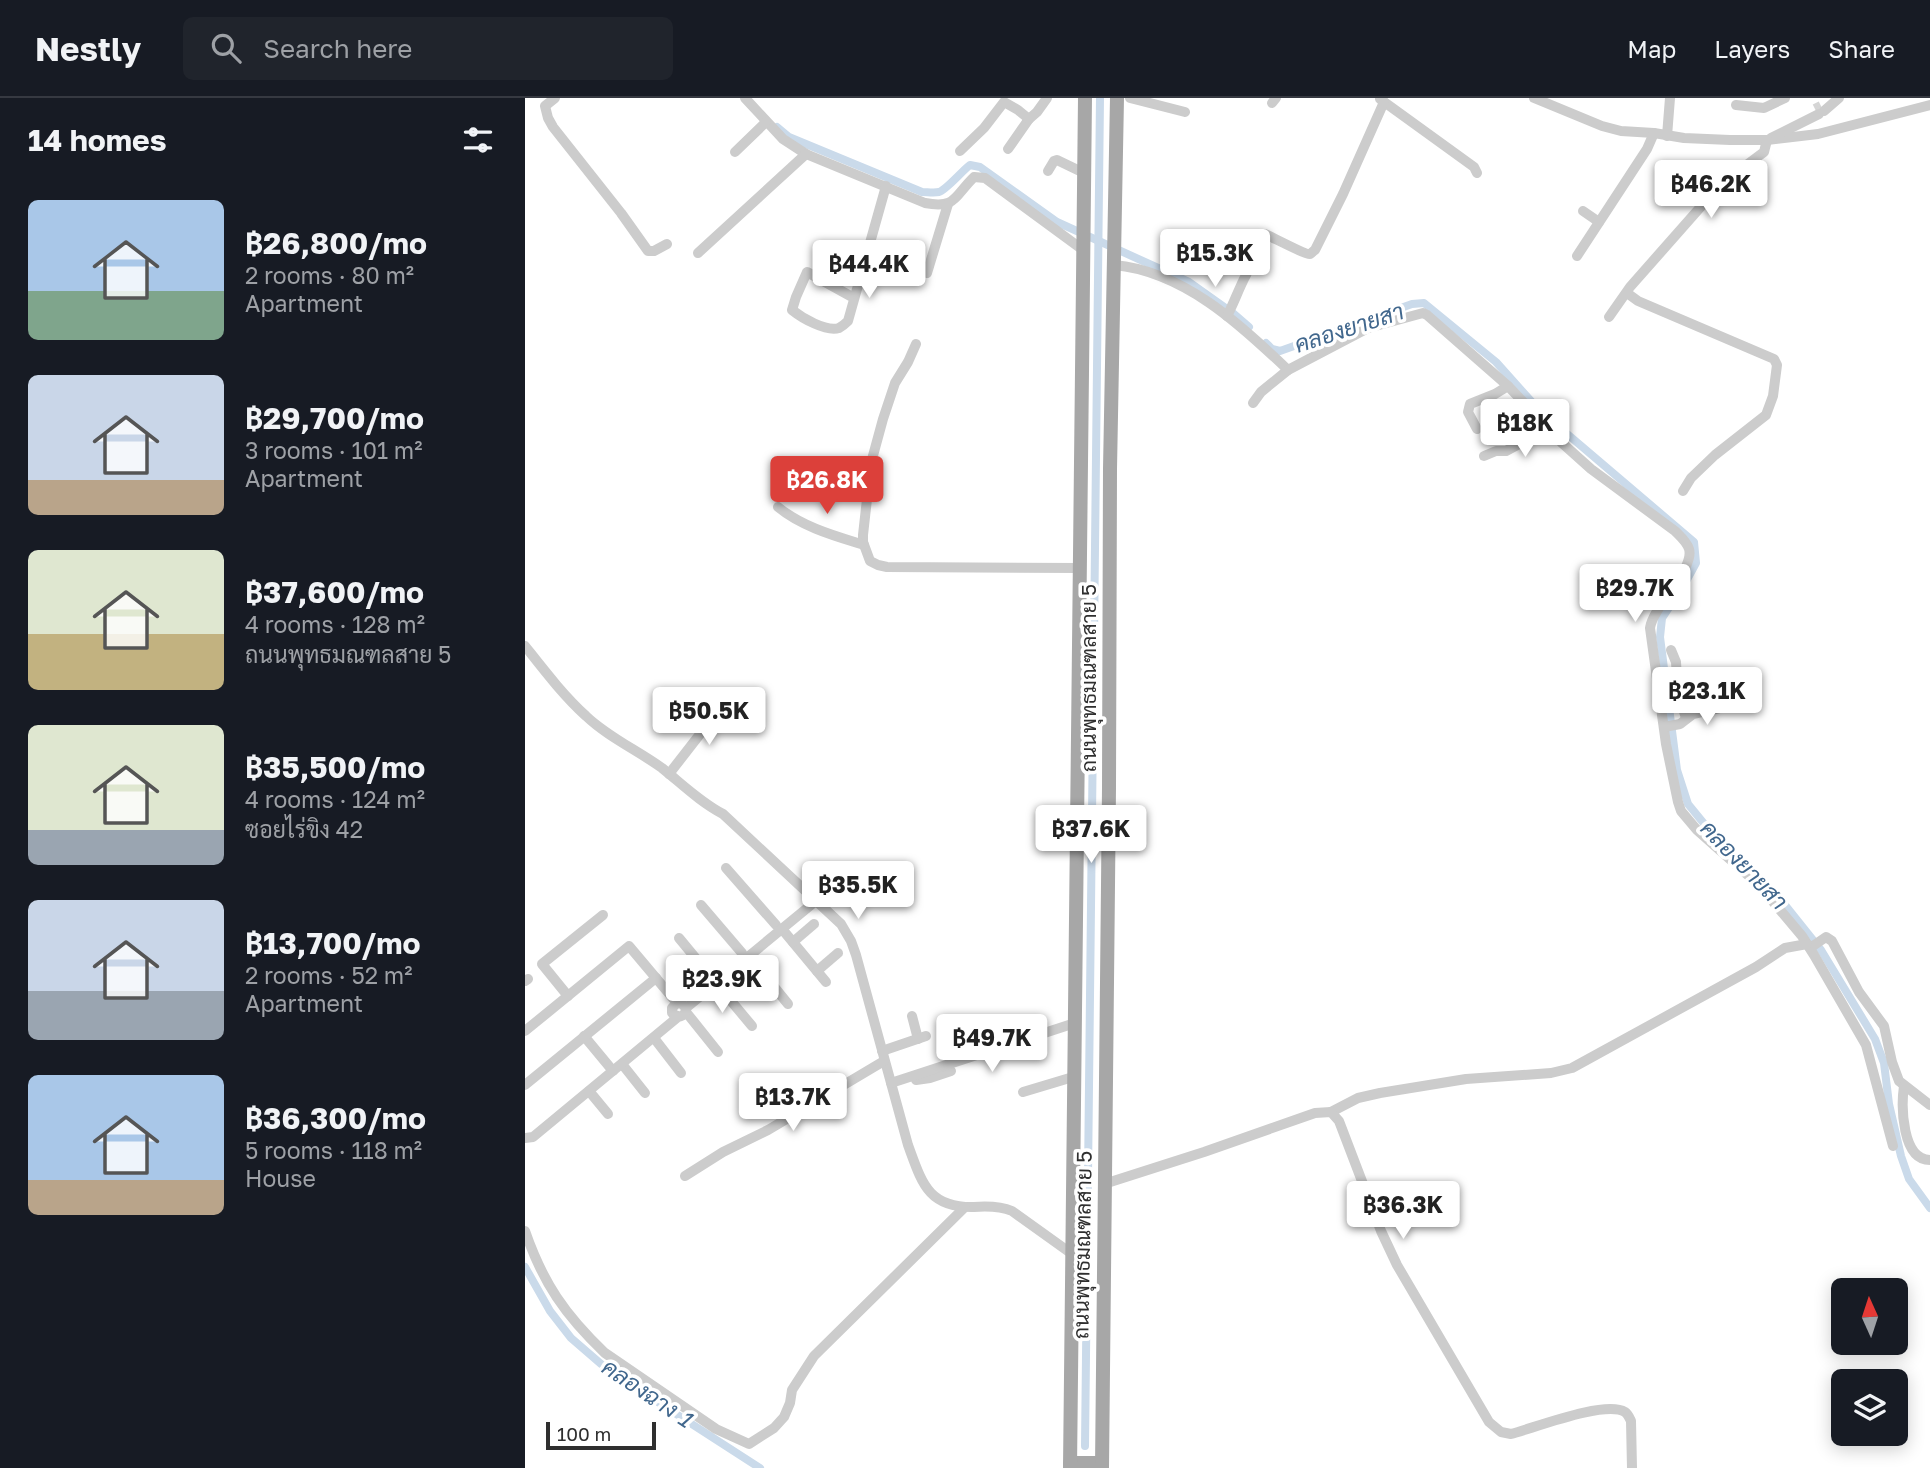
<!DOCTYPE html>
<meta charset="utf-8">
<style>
:root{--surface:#171b24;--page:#20242c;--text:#f1f3f6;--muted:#9ea1a6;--line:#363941;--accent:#dc403a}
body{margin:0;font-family:"Golos Text",Sarabun,sans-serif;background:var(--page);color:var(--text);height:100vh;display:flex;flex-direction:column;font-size:26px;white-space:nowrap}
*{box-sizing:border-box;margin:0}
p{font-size:23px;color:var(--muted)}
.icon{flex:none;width:38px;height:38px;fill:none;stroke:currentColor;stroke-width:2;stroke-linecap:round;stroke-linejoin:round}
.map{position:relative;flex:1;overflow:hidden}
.panel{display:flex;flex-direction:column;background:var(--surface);width:525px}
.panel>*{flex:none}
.needle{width:46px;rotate:357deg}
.buttons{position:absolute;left:1306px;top:1180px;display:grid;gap:14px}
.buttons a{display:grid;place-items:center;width:77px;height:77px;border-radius:10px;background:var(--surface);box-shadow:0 4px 18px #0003;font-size:35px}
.scale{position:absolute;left:21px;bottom:18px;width:110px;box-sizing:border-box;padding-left:7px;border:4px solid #2f2f2f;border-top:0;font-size:19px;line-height:24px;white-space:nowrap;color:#2f2f2f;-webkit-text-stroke:5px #fff;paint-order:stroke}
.price{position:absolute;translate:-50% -60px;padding:0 16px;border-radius:7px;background:#fff;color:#222;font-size:23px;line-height:46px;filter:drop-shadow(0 2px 4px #0008)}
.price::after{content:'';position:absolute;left:50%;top:42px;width:21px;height:16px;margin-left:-10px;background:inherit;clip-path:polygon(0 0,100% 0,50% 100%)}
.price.current{background:var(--accent);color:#fff}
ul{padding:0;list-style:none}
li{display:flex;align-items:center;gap:21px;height:175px;padding:0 28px}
li span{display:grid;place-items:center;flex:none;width:196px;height:140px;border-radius:10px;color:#555}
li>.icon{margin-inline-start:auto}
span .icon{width:84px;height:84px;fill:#fffc;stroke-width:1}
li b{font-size:30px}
h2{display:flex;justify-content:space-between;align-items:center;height:84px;padding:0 28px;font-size:30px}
header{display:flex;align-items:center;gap:42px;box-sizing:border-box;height:98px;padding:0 35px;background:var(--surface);border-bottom:2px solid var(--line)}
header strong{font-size:33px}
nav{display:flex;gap:38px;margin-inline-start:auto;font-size:24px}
.search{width:490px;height:63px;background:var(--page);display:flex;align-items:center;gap:18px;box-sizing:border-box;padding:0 24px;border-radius:10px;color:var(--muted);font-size:26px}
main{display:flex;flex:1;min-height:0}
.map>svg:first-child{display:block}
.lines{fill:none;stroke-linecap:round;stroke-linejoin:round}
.canal{stroke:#cadaea;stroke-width:8}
.minor-tunnel{stroke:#d5d5d5;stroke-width:10;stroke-dasharray:10 5;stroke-linecap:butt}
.minor{stroke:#ccc;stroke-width:10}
.major{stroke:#a7a7a7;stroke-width:14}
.labels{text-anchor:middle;stroke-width:7;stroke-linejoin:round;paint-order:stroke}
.street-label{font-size:21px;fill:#2f2f2f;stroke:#fff}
.water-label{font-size:23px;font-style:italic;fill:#41678d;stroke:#fff}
</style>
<header>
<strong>Nestly</strong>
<div class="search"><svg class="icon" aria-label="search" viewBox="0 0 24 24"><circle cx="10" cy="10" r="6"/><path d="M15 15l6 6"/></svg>Search here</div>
<nav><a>Map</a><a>Layers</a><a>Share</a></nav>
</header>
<main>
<section class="panel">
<h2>14 homes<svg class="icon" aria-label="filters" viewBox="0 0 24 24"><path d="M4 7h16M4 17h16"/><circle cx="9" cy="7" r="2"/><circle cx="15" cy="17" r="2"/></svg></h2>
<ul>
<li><span style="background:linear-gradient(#a9c7e8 65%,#7fa58c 0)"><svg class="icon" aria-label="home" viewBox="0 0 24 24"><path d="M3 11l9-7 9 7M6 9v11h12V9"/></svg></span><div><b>฿26,800/mo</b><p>2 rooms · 80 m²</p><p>Apartment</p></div></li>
<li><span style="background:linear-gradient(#c9d6e8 75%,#b9a48a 0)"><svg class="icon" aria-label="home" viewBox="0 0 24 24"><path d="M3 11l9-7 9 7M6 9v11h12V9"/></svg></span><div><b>฿29,700/mo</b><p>3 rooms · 101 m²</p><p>Apartment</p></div></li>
<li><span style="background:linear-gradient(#dfe7d0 60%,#c2b280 0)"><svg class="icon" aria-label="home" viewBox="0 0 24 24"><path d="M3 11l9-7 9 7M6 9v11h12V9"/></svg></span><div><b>฿37,600/mo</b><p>4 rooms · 128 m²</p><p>ถนนพุทธมณฑลสาย 5</p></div></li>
<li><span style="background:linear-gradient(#dfe7d0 75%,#9aa5b1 0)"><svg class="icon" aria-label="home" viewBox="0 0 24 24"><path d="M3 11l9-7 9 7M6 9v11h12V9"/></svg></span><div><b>฿35,500/mo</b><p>4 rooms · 124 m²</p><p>ซอยไร่ขิง 42</p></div></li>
<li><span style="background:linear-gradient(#c9d6e8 65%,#9aa5b1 0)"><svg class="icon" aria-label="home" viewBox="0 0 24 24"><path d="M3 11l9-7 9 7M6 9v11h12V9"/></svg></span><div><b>฿13,700/mo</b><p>2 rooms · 52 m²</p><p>Apartment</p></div></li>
<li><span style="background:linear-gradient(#a9c7e8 75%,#b9a48a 0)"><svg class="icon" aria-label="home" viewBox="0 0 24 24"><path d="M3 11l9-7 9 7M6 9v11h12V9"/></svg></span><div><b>฿36,300/mo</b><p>5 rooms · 118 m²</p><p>House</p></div></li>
</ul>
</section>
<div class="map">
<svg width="1405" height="1370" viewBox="0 0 1405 1370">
<rect width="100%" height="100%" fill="#fff"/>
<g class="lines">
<!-- canal -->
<g class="canal">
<path d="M252,29l12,10 133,55c5,0 12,1 17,0 7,-2 24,-22 31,-27l10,2 77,55 132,60 45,32 15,13"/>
<path d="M741,245l6,6 8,2 132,-47 12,-1 72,59 43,48 155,132 2,21 -12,22 -22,33 -2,19 17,133 11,34 36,44"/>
<path d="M1237,785l15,12 44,55 54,89 9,24 5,41 12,52 8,23 21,29"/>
<path d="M0,1169l25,44 21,27 37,32 152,98"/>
<path d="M560,1348l15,-1348"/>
</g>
<!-- minor-tunnel -->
<path class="minor-tunnel" d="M1290,11l6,-3"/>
<!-- minor -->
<g class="minor">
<path d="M30,0l-10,8 3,12 5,9 68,86 27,38h6l13,-7"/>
<path d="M220,0l38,41 23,15 119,49c32,6 29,-7 49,-26l11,1 98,72"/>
<path d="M605,0l55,14"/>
<path d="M1009,0l68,28 19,5 33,2 30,5 46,2h37l51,-6 112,-29"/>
<path d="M855,1l94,68 3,6"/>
<path d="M747,5l4,-5"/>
<path d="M1211,7l28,3 21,-10"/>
<path d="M1299,13l15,-13"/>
<path d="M1142,38l3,-38"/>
<path d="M1246,40l48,-24"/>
<path d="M483,51l21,-30"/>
<path d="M435,53l24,-23 20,-26 14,8 11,9 8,-7 10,-14"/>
<path d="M210,54l31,-30"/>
<path d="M523,73l6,-10 3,-1 27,13"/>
<path d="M1058,113l16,11"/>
<path d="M173,155l108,-99"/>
<path d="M1052,158l70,-107 7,-16"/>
<path d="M589,167c69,6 126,59 174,105"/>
<path d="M402,175l21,-69"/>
<path d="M1102,195l11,8 136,58 3,6 -4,31 -7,19 -51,40 -24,23 -8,13"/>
<path d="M329,200l-47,-26 -11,25 -4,13c10,8 34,22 47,18 4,-2 6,-4 9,-7l38,-135"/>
<path d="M702,218c7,-13 12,-28 19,-41 6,-14 14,-26 19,-41 7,3 41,21 45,20 2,-1 3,-3 5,-4l28,-56 41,-92"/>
<path d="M1084,219l21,-30 90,-102 44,-33 3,-12"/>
<path d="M391,246l-8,18 -13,21 -12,36 -12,44 -8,72v7l7,19 8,4 9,2 193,1"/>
<path d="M728,305l8,-11 27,-22 80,-42 55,-15 4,2 81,71 54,57 29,26 84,62c5,5 12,11 14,18 6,20 -36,57 -39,79l16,116 12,58 3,9 16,19 62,55 43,51 12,19 52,90 27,101"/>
<path d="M952,331l-9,-17 2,-8 25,-10 13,-8"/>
<path d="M959,358l12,-5h10l43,-23"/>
<path d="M253,409c24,20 57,29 86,38"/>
<path d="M0,548c19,24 38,49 61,70 22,21 51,34 76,52 20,16 38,34 61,46l118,110 10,17 5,14 52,190c14,38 20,63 66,62 14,-1 26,-1 38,4l60,43"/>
<path d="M1146,552l5,12 2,32 8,24"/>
<path d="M1139,629l16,-3 13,-10 31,-7"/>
<path d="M144,676l56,-72"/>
<path d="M201,770l50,57"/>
<path d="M176,807l41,48"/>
<path d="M257,831l44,53"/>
<path d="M154,840l33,40"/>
<path d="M268,844l21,-18"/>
<path d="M1285,850l16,-11 6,4 27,51 25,34 8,36 7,19 31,24"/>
<path d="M224,858l39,48"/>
<path d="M292,873l21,-18"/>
<path d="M0,883l3,-2"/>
<path d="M191,885l36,43"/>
<path d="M43,898l-26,-32 61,-49"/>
<path d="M161,910l131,-108"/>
<path d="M161,914l32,40"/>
<path d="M387,918l6,23"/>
<path d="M0,933l104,-85 48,57"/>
<path d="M59,938l29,35"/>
<path d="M129,940l27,35"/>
<path d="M357,953l44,-15"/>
<path d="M97,966l23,29"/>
<path d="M391,982l14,-2 21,-7"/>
<path d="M366,985l184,-60"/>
<path d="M0,987l131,-107"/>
<path d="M1379,988c-3,21 -2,74 26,74"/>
<path d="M64,993l19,23"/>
<path d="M498,994l50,-15"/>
<path d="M806,1014l27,-14 22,-5 86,-14 85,-6 21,-5 184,-101 29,-19 22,-4"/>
<path d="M0,1040l8,-1 145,-120c6,-1 8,-4 8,-9l-5,-5h-4l-5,5v5l6,4"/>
<path d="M160,1078l38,-24 45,-22 116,-69"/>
<path d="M579,1086l100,-32 111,-39 16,-1 8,9 42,110 16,34 92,157 12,10 10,2c23,-6 94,-34 114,-22 3,2 4,5 6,9l1,47"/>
<path d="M0,1133c18,52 40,84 80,122l111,76 33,15 25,-16 10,-11 6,-14 2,-13 22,-34 151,-149"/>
</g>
<!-- major -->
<g class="major">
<path d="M545,1365h32"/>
<path d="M545,1370l15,-1370"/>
<path d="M577,1370l7,-680 1,-319 7,-371"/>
</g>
</g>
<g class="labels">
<!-- street labels -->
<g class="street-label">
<text transform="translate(564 580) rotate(-90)" y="7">ถนนพุทธมณฑลสาย 5</text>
<text transform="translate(558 1147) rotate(-89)" y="7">ถนนพุทธมณฑลสาย 5</text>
</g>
<!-- water labels -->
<g class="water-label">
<text transform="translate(824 230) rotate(-18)" y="8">คลองยายสา</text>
<text transform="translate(1219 767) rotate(46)" y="8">คลองยายสา</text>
<text transform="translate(122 1295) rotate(34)" y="8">คลองฉาง 1</text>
</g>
</g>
</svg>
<div class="buttons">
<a><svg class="needle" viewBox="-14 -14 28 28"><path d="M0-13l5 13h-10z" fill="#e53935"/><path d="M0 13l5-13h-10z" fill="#9ea1a6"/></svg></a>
<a><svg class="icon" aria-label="layers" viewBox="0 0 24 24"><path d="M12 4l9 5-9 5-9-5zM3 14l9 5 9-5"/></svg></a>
</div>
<div class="scale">100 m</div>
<b class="price" style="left:1186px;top:122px">฿46.2K</b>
<b class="price" style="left:690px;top:191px">฿15.3K</b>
<b class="price" style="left:344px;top:202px">฿44.4K</b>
<b class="price" style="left:1000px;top:361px">฿18K</b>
<b class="price current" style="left:302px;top:418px">฿26.8K</b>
<b class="price" style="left:1110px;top:526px">฿29.7K</b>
<b class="price" style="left:1182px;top:629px">฿23.1K</b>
<b class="price" style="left:184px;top:649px">฿50.5K</b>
<b class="price" style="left:566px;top:767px">฿37.6K</b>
<b class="price" style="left:333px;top:823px">฿35.5K</b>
<b class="price" style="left:197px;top:917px">฿23.9K</b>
<b class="price" style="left:467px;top:976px">฿49.7K</b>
<b class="price" style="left:268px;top:1035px">฿13.7K</b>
<b class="price" style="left:878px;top:1143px">฿36.3K</b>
</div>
</main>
